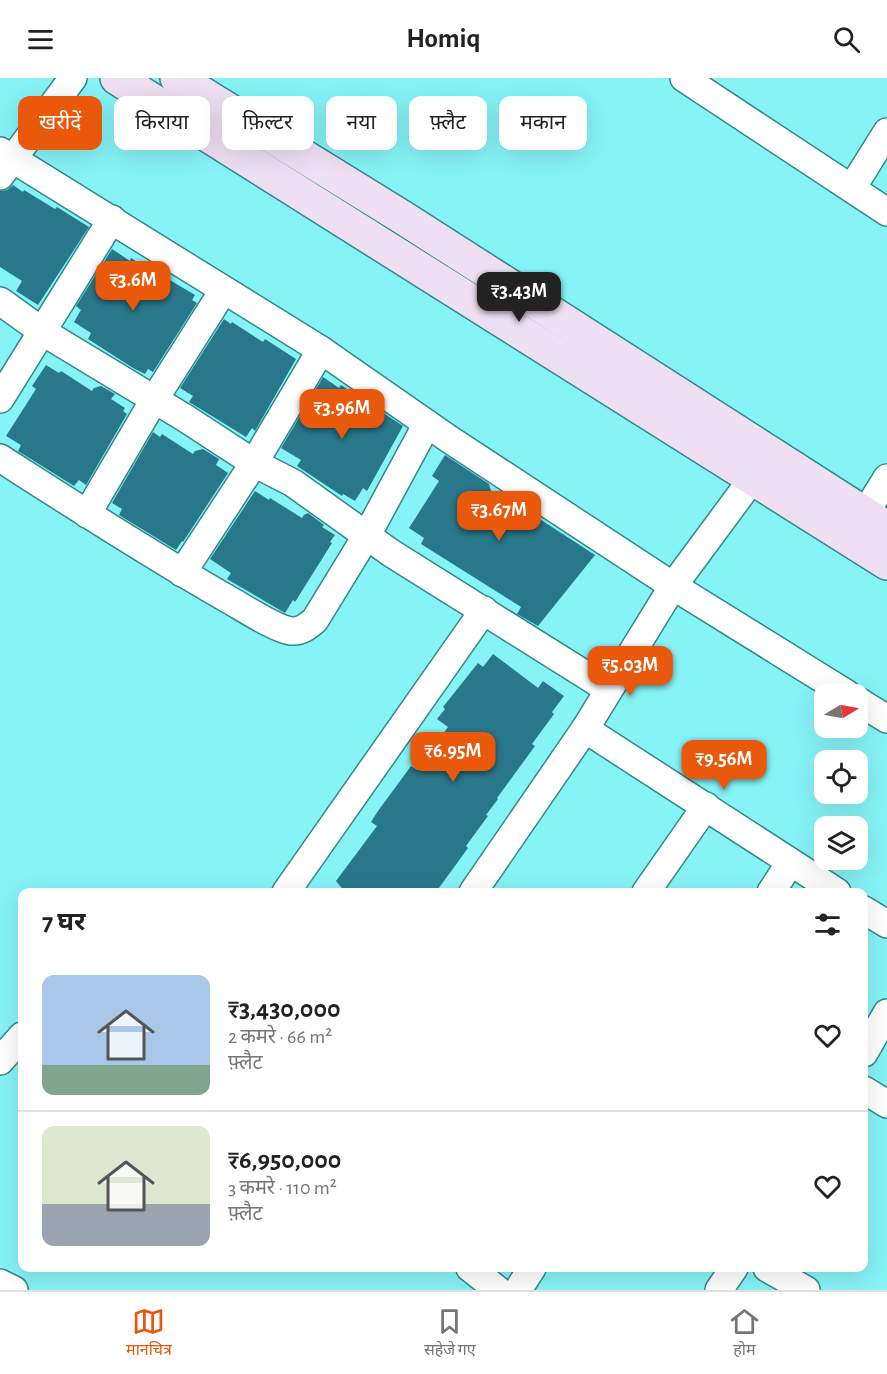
<!DOCTYPE html>
<html lang="hi">
<meta charset="utf-8">
<style>
:root{--surface:#fff;--page:#f2f2f2;--text:#222;--muted:#767676;--line:#e0e0e0;--accent:#ea580c}
body{margin:0;font-family:"Alegreya Sans","Noto Sans Devanagari",sans-serif;background:var(--page);color:var(--text);height:100vh;display:flex;flex-direction:column;font-size:22px;white-space:nowrap}
*{box-sizing:border-box;margin:0}
p{font-size:20px;color:var(--muted)}
.icon{flex:none;width:33px;height:33px;fill:none;stroke:currentColor;stroke-width:2;stroke-linecap:round;stroke-linejoin:round}
.map{position:relative;flex:1;overflow:hidden}
.panel{position:absolute;left:18px;top:810px;width:850px;height:384px;display:flex;flex-direction:column;background:var(--surface);border-radius:12px;box-shadow:0 6px 24px #0002}
.panel>*{flex:none}
.banner{position:absolute;left:18px;top:18px;width:852px;height:54px;display:flex;gap:12px}
.needle{width:39px;rotate:80deg}
.tools{position:absolute;left:814px;top:606px;display:grid;gap:12px}
.tools a{display:grid;place-items:center;width:54px;height:54px;border-radius:12px;background:var(--surface);box-shadow:0 6px 24px #0002;font-size:30px}
.price{position:absolute;translate:-50% -51px;padding:0 14px;border-radius:12px;background:var(--accent);color:#fff;font-size:20px;line-height:39px;filter:drop-shadow(0 2px 3px #0008)}
.price::after{content:'';position:absolute;left:50%;top:36px;width:18px;height:14px;margin-left:-9px;background:inherit;clip-path:polygon(0 0,100% 0,50% 100%)}
.price.selected{background:#222;color:#fff}
ul{padding:0;list-style:none}
li{display:flex;align-items:center;gap:18px;height:150px;padding:0 24px}
li+li{border-top:2px solid var(--line)}
li span{display:grid;place-items:center;flex:none;width:168px;height:120px;border-radius:12px;color:#555}
li>.icon{margin-inline-start:auto}
span .icon{width:72px;height:72px;fill:#fffc;stroke-width:1}
li b{font-size:26px}
h2{display:flex;justify-content:space-between;align-items:center;height:72px;padding:0 24px;font-size:26px}
.tag{padding:0 21px;border-radius:12px;background:var(--surface);box-shadow:0 6px 24px #0002;font-size:21px;line-height:54px}
.tag.selected{background:var(--accent);color:#fff}
header{display:flex;justify-content:space-between;align-items:center;height:78px;padding:0 24px;background:var(--surface);font-size:27px;font-weight:700}
.dock{display:flex;justify-content:space-around;align-items:center;height:84px;border-top:2px solid var(--line);background:var(--surface);font-size:16px;color:var(--muted)}
.dock a{display:grid;justify-items:center;gap:3px}
.dock .selected{color:var(--accent)}
.map>svg:first-child{display:block}
.building{fill:#29778b}
.lines{fill:none;stroke-linecap:round;stroke-linejoin:round}
.street-casing{stroke:#32888b;stroke-width:30}
.secondary-casing{stroke:#32888b;stroke-width:36}
.street{stroke:#fff;stroke-width:27}
.secondary{stroke:#eee0f2;stroke-width:33}
</style>
<header><svg class="icon" aria-label="menu" viewBox="0 0 24 24"><path d="M4 6h16M4 12h16M4 18h16"/></svg>Homiq<svg class="icon" aria-label="search" viewBox="0 0 24 24"><circle cx="10" cy="10" r="6"/><path d="M15 15l6 6"/></svg></header>
<div class="map">
<svg width="887" height="1212" viewBox="0 0 887 1212">
<rect width="100%" height="100%" fill="#86f3f7"/>
<!-- building -->
<g class="building">
<path d="M13,107l10,7 1,-2 31,19 2,-2 32,20 -51,78 -22,-14 6,-10 -22,-14v-76l7,-1z"/>
<path d="M112,171l18,12 1,-3 31,20 1,-2 32,19 -3,5 5,3 -44,69 -5,-3 -3,5 -12,-6 -45,-29 3,-6 -17,-11 7,-12 -5,-4z"/>
<path d="M224,241l7,5 1,-2 31,20 2,-3 31,20 -41,72 -3,-3 -6,9 -57,-35 4,-6 -13,-8z"/>
<path d="M46,287l13,8 2,-2 31,20 2,-3 7,-2 14,8 -4,5 14,9 -2,3 4,3 -41,71 -7,-5 -5,6 -56,-35 3,-6 -15,-9 30,-47 -4,-3z"/>
<path d="M323,299l16,11 2,-3 62,41 -36,65 -4,-3 -8,13 -12,-7 -1,2 -45,-30 4,-6 -20,-12z"/>
<path d="M153,354l7,5 2,-3 31,20 2,-3 8,-2 16,10 -3,6 12,8 -45,69 -1,-1 -6,9 -57,-35 3,-6 -10,-6z"/>
<path d="M445,377l44,29 7,24 9,-13 28,18 -1,1 63,41 -57,71 -21,-12 4,-7 -100,-63 3,-6 -15,-10 30,-47 -7,-5z"/>
<path d="M255,413l14,9 1,-2 32,20 2,-3 4,-2 16,12 -2,2 13,8 -5,7 2,1 -37,59 -2,-2 -8,13 -58,-34 4,-6 -21,-14z"/>
<path d="M493,576l45,34 5,-7 21,15 -12,16 2,2 -22,30 3,2 -38,52 1,1 -12,16 2,1 -22,30 2,2 -32,44h-91l-9,-11 41,-55 -6,-4 7,-11 33,-45 6,4 31,-43 -11,-8 8,-10 -2,-2 35,-44 5,4z"/>
</g>
<g class="lines">
<defs>
<g id="street">
<path d="M684,0l203,134"/>
<path d="M0,73l321,199 128,89 224,147 174,108"/>
<path d="M0,98l73,-98"/>
<path d="M852,110l35,-56"/>
<path d="M0,223l43,31 142,86 69,45 39,20 98,70 217,136"/>
<path d="M0,321l112,-180"/>
<path d="M0,380c75,48 149,96 226,140 15,8 49,31 65,33 10,1 17,-5 24,-11l52,-85 60,-111"/>
<path d="M87,436l67,-114 69,-109"/>
<path d="M854,453l33,-53"/>
<path d="M182,495l72,-110 67,-113"/>
<path d="M858,623l29,18"/>
<path d="M585,651l252,163"/>
<path d="M286,814l198,-282"/>
<path d="M473,814l112,-163 88,-143 80,-108"/>
<path d="M646,814l60,-86"/>
<path d="M771,814l19,-29"/>
<path d="M864,832l23,14"/>
<path d="M864,975l23,-40"/>
<path d="M0,983l22,-25"/>
<path d="M864,1012l23,14"/>
<path d="M470,1190l28,22"/>
<path d="M767,1190l39,22"/>
<path d="M0,1205l14,7"/>
<path d="M518,1212l14,-22"/>
<path d="M719,1212l15,-22"/>
</g>
<g id="secondary">
<path d="M117,0l770,485"/>
<path d="M177,0l225,139 485,311"/>
</g>
</defs>
<!-- street casing -->
<use href="#street" class="street-casing"/>
<!-- secondary casing -->
<use href="#secondary" class="secondary-casing"/>
<!-- street -->
<use href="#street" class="street"/>
<!-- secondary -->
<use href="#secondary" class="secondary"/>
</g>
</svg>
<div class="tools">
<a><svg class="needle" viewBox="-14 -14 28 28"><path d="M0-13l5 13h-10z" fill="#e53935"/><path d="M0 13l5-13h-10z" fill="#767676"/></svg></a>
<a><svg class="icon" aria-label="locate" viewBox="0 0 24 24"><circle cx="12" cy="12" r="6"/><path d="M12 2v4M12 18v4M2 12h4M18 12h4"/></svg></a>
<a><svg class="icon" aria-label="layers" viewBox="0 0 24 24"><path d="M12 4l9 5-9 5-9-5zM3 14l9 5 9-5"/></svg></a>
</div>
<b class="price" style="left:133px;top:234px">₹3.6M</b>
<b class="price selected" style="left:519px;top:245px">₹3.43M</b>
<b class="price" style="left:342px;top:362px">₹3.96M</b>
<b class="price" style="left:499px;top:464px">₹3.67M</b>
<b class="price" style="left:630px;top:619px">₹5.03M</b>
<b class="price" style="left:453px;top:705px">₹6.95M</b>
<b class="price" style="left:724px;top:713px">₹9.56M</b>
<div class="banner">
<a class="tag selected">खरीदें</a>
<a class="tag">किराया</a>
<a class="tag">फ़िल्टर</a>
<a class="tag">नया</a>
<a class="tag">फ़्लैट</a>
<a class="tag">मकान</a>
</div>
<section class="panel">
<h2>7 घर<svg class="icon" aria-label="filters" viewBox="0 0 24 24"><path d="M4 7h16M4 17h16"/><circle cx="9" cy="7" r="2"/><circle cx="15" cy="17" r="2"/></svg></h2>
<ul>
<li><span style="background:linear-gradient(#a9c7e8 75%,#7fa58c 0)"><svg class="icon" aria-label="home" viewBox="0 0 24 24"><path d="M3 11l9-7 9 7M6 9v11h12V9"/></svg></span><div><b>₹3,430,000</b><p>2 कमरे · 66 m²</p><p>फ़्लैट</p></div><svg class="icon" aria-label="heart" viewBox="0 0 24 24"><path d="M12 20l-8-8c-3-5 5-10 8-4 3-6 11-1 8 4z"/></svg></li>
<li><span style="background:linear-gradient(#dfe7d0 65%,#9aa5b1 0)"><svg class="icon" aria-label="home" viewBox="0 0 24 24"><path d="M3 11l9-7 9 7M6 9v11h12V9"/></svg></span><div><b>₹6,950,000</b><p>3 कमरे · 110 m²</p><p>फ़्लैट</p></div><svg class="icon" aria-label="heart" viewBox="0 0 24 24"><path d="M12 20l-8-8c-3-5 5-10 8-4 3-6 11-1 8 4z"/></svg></li>
</ul>
</section>
</div>
<nav class="dock">
<a class="selected"><svg class="icon" aria-label="map" viewBox="0 0 24 24"><path d="M3 6l6-2 6 2 6-2v14l-6 2-6-2-6 2zM9 4v14M15 6v14"/></svg>मानचित्र</a>
<a><svg class="icon" aria-label="saved" viewBox="0 0 24 24"><path d="M7 4h10v16l-5-4-5 4z"/></svg>सहेजे गए</a>
<a><svg class="icon" aria-label="home" viewBox="0 0 24 24"><path d="M3 11l9-7 9 7M6 9v11h12V9"/></svg>होम</a>
</nav>
